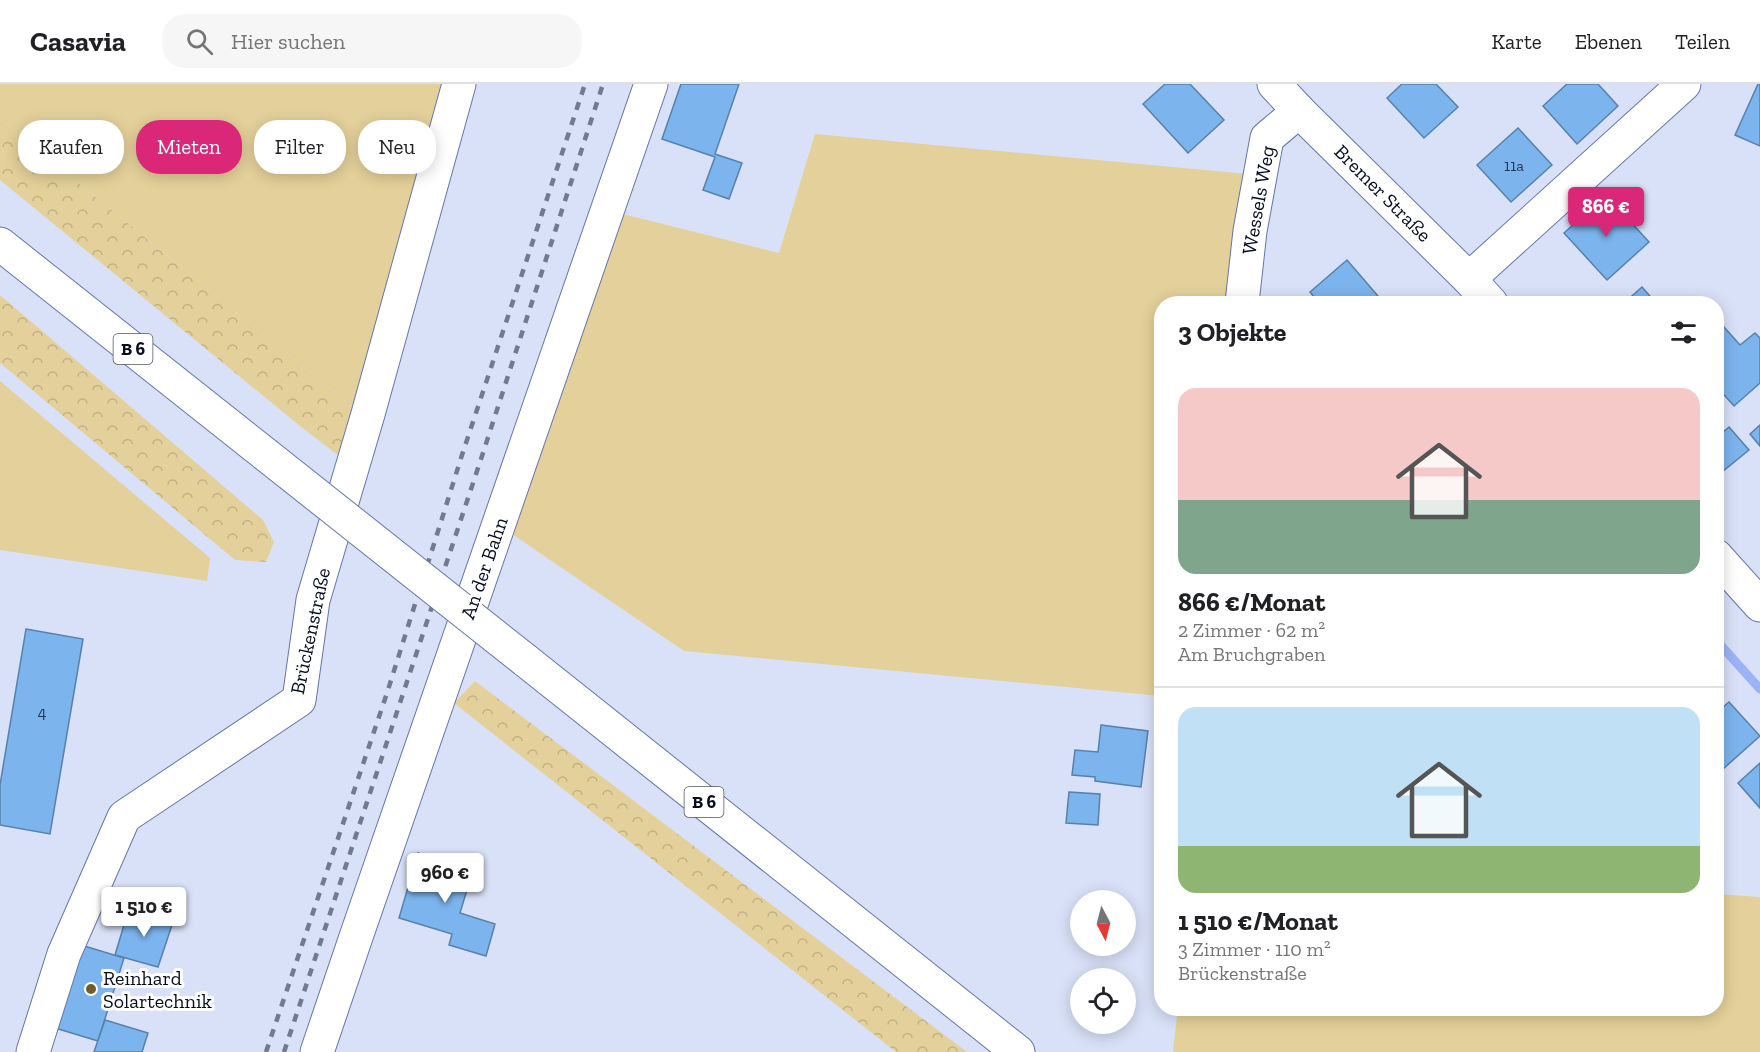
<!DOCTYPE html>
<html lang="de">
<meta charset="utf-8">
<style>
:root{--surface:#fff;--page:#f6f6f6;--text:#202124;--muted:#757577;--line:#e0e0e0;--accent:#db2777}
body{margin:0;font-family:"Zilla Slab",serif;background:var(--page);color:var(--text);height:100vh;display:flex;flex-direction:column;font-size:22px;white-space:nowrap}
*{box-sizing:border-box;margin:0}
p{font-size:20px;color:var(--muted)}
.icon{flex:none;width:33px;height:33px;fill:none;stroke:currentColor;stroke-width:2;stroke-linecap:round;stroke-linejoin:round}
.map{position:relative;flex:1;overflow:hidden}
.drawer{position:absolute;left:1154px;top:212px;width:570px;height:720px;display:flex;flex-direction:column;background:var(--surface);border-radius:24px;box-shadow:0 3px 15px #0003}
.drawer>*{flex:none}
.hud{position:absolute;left:18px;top:36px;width:570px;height:54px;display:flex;gap:12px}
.needle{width:39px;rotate:173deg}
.buttons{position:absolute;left:1070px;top:806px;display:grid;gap:12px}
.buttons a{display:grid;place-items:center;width:66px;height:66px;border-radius:50%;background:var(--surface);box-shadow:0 3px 15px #0003;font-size:30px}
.price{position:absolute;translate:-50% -51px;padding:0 14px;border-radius:6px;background:#fff;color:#222;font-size:20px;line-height:39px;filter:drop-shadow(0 2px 3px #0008)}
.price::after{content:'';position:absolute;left:50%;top:36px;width:18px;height:14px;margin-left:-9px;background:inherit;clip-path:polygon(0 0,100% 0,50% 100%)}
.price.selected{background:var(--accent);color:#fff}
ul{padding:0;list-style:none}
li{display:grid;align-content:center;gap:12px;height:318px;padding:0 24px}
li+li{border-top:2px solid var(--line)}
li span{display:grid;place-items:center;height:186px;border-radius:18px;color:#555}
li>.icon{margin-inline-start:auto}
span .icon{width:108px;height:108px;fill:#fffc;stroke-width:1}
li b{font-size:26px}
h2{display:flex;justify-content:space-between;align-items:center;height:72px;padding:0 24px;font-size:26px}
.tag{padding:0 21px;border-radius:24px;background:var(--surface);box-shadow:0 3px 15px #0003;font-size:21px;line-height:54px}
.tag.selected{background:var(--accent);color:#fff}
header{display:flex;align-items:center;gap:36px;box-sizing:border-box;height:84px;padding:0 30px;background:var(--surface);border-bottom:2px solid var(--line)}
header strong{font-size:28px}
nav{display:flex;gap:33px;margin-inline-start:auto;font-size:21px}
.search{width:420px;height:54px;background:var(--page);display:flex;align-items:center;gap:15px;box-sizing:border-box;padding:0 21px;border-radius:24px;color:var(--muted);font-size:22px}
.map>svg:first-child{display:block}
.grass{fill:#e4d09a}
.forest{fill:url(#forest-crowns)}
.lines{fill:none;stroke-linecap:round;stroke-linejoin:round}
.stream{stroke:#9cb3f7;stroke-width:9}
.building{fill:#7cb4ed;stroke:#5781ac;stroke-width:1.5}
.minor-casing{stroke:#6576a8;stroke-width:35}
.major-casing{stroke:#6576a8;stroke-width:35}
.minor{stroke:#fff;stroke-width:33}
.major{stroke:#fff;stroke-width:33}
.rail{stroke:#73798e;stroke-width:4.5;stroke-dasharray:8 8;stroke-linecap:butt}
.major-bridge-casing{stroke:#6576a8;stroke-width:35;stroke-linecap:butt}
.major-bridge{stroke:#fff;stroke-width:33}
.poi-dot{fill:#6f5d2b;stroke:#fff;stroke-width:2}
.labels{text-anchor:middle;stroke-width:6;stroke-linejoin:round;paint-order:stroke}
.number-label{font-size:16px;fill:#243652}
.shield{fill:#fff;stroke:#515562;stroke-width:1.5}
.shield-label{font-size:18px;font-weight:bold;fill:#070c1f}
.street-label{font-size:20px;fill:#070c1f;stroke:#fff}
.poi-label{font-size:20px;fill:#070c1f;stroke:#fff;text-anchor:start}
</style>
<header>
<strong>Casavia</strong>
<div class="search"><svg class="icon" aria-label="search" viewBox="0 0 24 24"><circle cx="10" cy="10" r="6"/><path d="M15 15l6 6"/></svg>Hier suchen</div>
<nav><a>Karte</a><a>Ebenen</a><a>Teilen</a></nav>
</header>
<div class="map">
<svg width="1760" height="968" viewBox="0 0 1760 968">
<defs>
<pattern id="forest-crowns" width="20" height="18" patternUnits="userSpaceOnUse" patternTransform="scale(1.5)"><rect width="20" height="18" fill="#e4d09a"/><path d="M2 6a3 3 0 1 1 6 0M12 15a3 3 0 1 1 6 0" fill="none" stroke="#c2b184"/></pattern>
</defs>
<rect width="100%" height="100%" fill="#d9e1f8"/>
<!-- grass -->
<g class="grass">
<path d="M0,0h445l-89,326 -356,-291z"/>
<path d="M815,50l433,40 -14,129h-73v393l-477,-45 -175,-119 114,-318 156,39z"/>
<path d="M0,297l210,177 -3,23 -207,-31z"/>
<path d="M1716,810l44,3v155h-585l-2,-1 5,-43h538z"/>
</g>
<!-- forest -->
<g class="forest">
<path d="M0,35l356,291 -17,46 -39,-30 -300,-246z"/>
<path d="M0,211l263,225 11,22 -8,20 -31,-2 -235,-197z"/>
<path d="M475,597l492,371h-71l-442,-349z"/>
</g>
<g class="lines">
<!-- stream -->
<path class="stream" d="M1716,556l44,49"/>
</g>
<!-- building -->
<g class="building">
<path d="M681,0h58l-24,70 27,9 -13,36 -26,-9 12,-33 -53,-18z"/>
<path d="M1165,0h25l34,36 -36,33 -45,-49z"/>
<path d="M1402,0h34l22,23 -34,31 -37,-40z"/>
<path d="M1567,0h31l20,22 -41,38 -34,-38z"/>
<path d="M1758,0h2v62l-25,-11z"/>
<path d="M1518,44l34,37 -41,37 -34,-37z"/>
<path d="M1606,111l43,47 -42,38 -43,-47z"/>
<path d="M1347,176l37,43h-65l-9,-11z"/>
<path d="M1642,203l14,16h-32z"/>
<path d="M1724,243l16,18 15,-12 5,5v45l-26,23 -18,-20v-53z"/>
<path d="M1760,341v21l-10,-12z"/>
<path d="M1729,343l20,23 -32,26 -1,-2v-36z"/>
<path d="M26,545l57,10 -33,195 -50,-9v-40z"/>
<path d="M1729,618l31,34 -37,33 -7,-7v-49z"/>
<path d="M1101,641l47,6 -7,56 -46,-6v-4l-23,-2 3,-25 23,2z"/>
<path d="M1760,679v45l-22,-25z"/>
<path d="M1069,708l31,2 -2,31 -32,-2z"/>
<path d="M418,769l55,17 -13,43 35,11 -9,32 -37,-11 3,-11 -53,-16z"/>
<path d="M129,824l44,14 -15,45 -43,-12z"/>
<path d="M81,861l43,13 -26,83 -43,-13z"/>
<path d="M105,936l43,13 -6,19h-48z"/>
</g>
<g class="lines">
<defs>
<g id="minor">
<path d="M1274,0l25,27 170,168 22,24"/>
<path d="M1469,195l215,-195"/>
<path d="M1242,219l8,-72 17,-93 32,-27"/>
<path d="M1716,472l44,49"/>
<path d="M33,968l31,-98 60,-137 175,-117 14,-100 55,-186 91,-330"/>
<path d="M317,968l40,-118 294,-850"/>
</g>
<g id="major">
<path d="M0,160l265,210"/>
<path d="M525,576l493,392"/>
</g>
</defs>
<!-- minor casing -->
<use href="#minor" class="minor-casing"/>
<!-- major casing -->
<use href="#major" class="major-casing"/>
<!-- minor -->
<use href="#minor" class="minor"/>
<!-- major -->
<use href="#major" class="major"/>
<!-- rail -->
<g class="rail">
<path d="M266,968l121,-359 75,-238 123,-371"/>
<path d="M284,968l197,-593 122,-375"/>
</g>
<defs>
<path id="major-bridge" d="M265,370l260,206"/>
</defs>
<!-- major-bridge casing -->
<use href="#major-bridge" class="major-bridge-casing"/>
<!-- major-bridge -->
<use href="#major-bridge" class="major-bridge"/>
</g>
<!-- markers -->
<circle class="poi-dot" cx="91" cy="905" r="6"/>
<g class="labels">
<!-- number labels -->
<g class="number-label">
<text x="1514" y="87">11a</text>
<text x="42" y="634">4</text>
</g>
<!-- shield labels -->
<g class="shield">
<rect x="113.5" y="250" width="39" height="30" rx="4.5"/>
<rect x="684.5" y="703" width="39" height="30" rx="4.5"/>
</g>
<g class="shield-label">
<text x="133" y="271">B 6</text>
<text x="704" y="724">B 6</text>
</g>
<!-- street labels -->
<g class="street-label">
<text transform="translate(1383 109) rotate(45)" y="7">Bremer Straße</text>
<text transform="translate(1258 116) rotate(-80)" y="7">Wessels Weg</text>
<text transform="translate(484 484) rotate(-71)" y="7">An der Bahn</text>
<text transform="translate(310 547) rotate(-78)" y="7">Brückenstraße</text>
</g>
<!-- poi labels -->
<g class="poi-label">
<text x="103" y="901">Reinhard<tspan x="103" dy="23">Solartechnik</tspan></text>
</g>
</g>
</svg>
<div class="buttons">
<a><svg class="needle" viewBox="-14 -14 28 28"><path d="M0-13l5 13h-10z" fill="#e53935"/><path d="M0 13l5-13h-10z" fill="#757577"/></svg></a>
<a><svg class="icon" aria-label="locate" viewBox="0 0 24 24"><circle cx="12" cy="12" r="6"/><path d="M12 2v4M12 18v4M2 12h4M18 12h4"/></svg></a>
</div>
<b class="price selected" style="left:1606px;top:154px">866 €</b>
<b class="price" style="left:445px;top:820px">960 €</b>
<b class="price" style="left:144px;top:854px">1 510 €</b>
<div class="hud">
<a class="tag">Kaufen</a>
<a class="tag selected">Mieten</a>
<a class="tag">Filter</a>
<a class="tag">Neu</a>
</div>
<section class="drawer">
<h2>3 Objekte<svg class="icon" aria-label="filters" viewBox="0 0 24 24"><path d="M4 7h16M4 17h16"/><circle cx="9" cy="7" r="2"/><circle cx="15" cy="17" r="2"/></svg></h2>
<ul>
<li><span style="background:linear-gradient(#f6c9c9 60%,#7fa58c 0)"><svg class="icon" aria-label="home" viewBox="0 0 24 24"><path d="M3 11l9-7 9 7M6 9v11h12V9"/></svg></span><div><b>866 €/Monat</b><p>2 Zimmer · 62 m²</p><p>Am Bruchgraben</p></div></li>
<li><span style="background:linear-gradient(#bfe0f5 75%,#8fb573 0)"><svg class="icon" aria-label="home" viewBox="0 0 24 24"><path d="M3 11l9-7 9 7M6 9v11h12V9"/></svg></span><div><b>1 510 €/Monat</b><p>3 Zimmer · 110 m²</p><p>Brückenstraße</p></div></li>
</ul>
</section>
</div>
